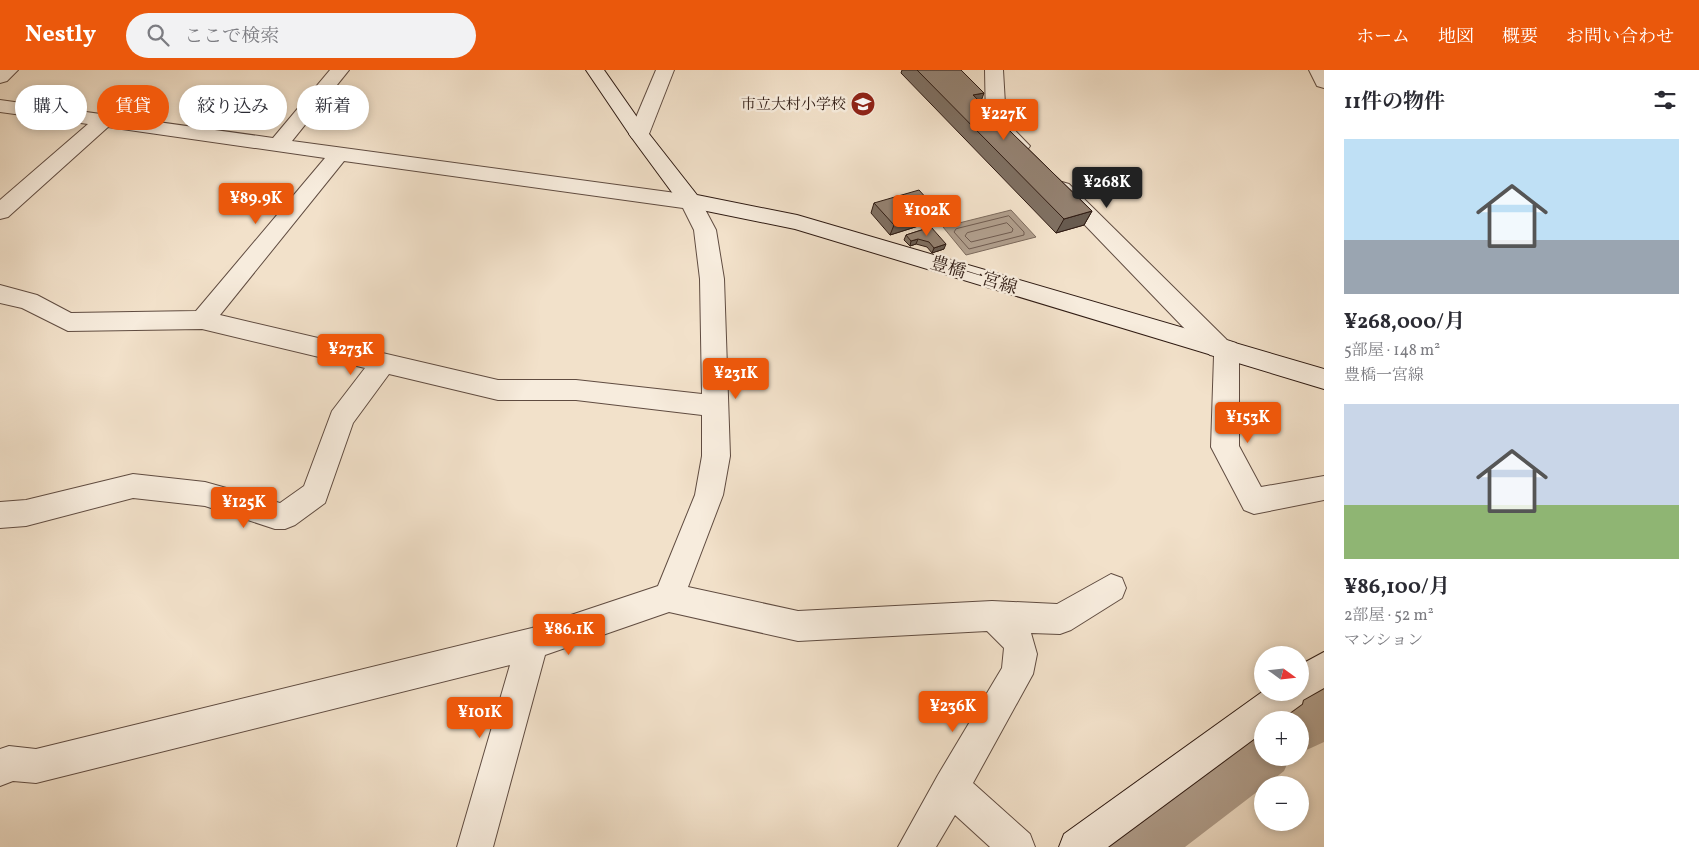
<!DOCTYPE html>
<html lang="ja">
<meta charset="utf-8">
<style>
:root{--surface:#fff;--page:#f2f2f3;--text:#2b2b33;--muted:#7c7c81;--accent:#ea580c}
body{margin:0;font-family:Vollkorn,"Noto Serif JP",serif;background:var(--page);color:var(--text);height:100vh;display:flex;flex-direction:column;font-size:19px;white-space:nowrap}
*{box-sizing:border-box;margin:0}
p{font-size:16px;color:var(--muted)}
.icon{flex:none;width:28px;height:28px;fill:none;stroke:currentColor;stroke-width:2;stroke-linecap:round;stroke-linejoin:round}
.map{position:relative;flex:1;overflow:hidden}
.details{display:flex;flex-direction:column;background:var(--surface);width:375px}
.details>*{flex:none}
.banner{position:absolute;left:15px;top:15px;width:475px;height:45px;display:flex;gap:10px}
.needle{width:32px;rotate:105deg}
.controls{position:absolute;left:1254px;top:576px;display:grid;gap:10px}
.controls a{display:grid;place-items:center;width:55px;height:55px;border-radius:50%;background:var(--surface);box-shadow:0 2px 8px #0003;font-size:25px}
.price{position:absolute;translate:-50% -42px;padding:0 11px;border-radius:5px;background:var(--accent);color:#fff;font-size:16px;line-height:32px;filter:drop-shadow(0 1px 2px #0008)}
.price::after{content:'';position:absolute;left:50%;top:30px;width:15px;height:11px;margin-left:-8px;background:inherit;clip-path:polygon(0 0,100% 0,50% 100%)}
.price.active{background:#222;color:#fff}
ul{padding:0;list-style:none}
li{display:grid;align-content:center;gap:10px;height:265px;padding:0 20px}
li span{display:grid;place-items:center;height:155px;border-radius:0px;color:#555}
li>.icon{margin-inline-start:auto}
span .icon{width:90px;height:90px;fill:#fffc;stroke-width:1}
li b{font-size:21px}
h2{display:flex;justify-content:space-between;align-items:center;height:60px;padding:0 20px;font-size:21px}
.tag{padding:0 18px;border-radius:22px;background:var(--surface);box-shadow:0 2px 8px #0003;font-size:18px;line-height:45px}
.tag.active{background:var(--accent);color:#fff}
header{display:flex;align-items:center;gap:30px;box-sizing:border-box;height:70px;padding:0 25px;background:var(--accent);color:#fff}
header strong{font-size:24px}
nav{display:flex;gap:28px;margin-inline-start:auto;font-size:18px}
.search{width:350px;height:45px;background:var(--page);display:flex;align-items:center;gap:12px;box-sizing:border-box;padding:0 18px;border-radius:28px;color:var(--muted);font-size:19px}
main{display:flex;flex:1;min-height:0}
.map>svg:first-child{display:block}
.water{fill:#b09e8c;stroke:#7c6a5c}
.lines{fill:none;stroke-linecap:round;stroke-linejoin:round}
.shore{stroke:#705c50;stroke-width:1}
.river{fill:#b09e8c;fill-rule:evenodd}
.street-casing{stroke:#604c41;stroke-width:2}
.secondary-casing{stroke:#2f1b13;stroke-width:2}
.street{fill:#f7ecdd;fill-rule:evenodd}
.secondary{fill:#f7ecdd;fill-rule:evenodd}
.wall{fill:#7f7062;stroke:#2f1b13}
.shaded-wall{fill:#685b50;stroke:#2f1b13}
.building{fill:#948272;stroke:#2f1b13}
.labels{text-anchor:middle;stroke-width:5;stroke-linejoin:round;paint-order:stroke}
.far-poi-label{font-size:15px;fill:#2f1b13;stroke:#f7ecdd;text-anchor:end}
.street-label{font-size:18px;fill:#2f1b13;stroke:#f7ecdd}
</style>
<header>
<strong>Nestly</strong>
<div class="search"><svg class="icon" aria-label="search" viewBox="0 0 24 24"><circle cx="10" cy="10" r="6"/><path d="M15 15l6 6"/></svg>ここで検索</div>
<nav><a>ホーム</a><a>地図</a><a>概要</a><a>お問い合わせ</a></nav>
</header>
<main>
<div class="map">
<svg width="1324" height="777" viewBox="0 0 1324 777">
<rect width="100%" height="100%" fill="#f2e1ca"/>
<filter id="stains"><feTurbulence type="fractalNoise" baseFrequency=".004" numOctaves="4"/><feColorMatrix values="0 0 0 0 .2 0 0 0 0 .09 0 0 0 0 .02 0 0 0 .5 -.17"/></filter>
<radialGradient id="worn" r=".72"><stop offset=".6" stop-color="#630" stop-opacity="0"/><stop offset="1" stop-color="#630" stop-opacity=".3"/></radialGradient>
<!-- water -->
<path class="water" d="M1011,140l25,27 -70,18 -23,-28z"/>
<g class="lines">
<!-- shore -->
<g class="shore">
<path d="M1009,146l15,16v3l-55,14 -15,-17 2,-3z"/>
<path d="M1007,153l6,6 -1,3 -41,10 -6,-6 2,-3z"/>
</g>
<!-- river -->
<g class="river">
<path d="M1324,604v68l-24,11v-33h-30c7,-16 11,-28 30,-28v-8z"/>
<path d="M1262,648l6,2h-6v38h28l-6,13 -18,14h-4v3l-77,59h-87l9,-24 133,-96z"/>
</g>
<defs>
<g id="street">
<path d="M0,0h18l-11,11 -7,2z"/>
<path d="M330,0h19l-57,71 406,55 18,34 8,49 6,177 -7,39 -35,92 110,24 194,-10 65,3 54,-30 11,4 4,10 -4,10 -51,32 -11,4 -29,-1 6,21 -4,20 -60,109 57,51 5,13h-45l-35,-32 -19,32h-38l40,-72 64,-107 2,-20 -17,-17 -189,10 -129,-29 -124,43 -52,192h-36l53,-182 -474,118 -23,-2 -13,5v-37l9,-3 27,3 496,-121 126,-42 37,-91 7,-39v-41l-126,-15h-78l-109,-26 -36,49 -28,80 -30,22 -10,4h-10l-70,-23 -72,-8 -107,28 -26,2v-26l26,-2 107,-26 72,8 75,21 24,-17 28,-75 33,-43 -163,-39 -134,2 -46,-23 -22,-5v-18l37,10 34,18 125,-2 129,-153 -217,-31 -100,90 -8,2v-19l88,-76 -88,-12v-12l273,38zM344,91l339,47 11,22 6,49 2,115 -126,-14h-78l-278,-65z"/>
<path d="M656,0h18l-25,64 -3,4 -7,2 -7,-2 -3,-4z"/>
<path d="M985,0h18l3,51 24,25 -3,4c-16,5 -32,-14 -41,-27z"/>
<path d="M1309,0h15v18l-7,-2z"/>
<path d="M1062,112l7,2 158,156 9,3 3,7v96l22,41 63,-11v24l-70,14 -10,-4 -33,-63 3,-91 -4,-1 -155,-161 -4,-5 4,-5z"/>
</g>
<g id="secondary">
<path d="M586,0h18l42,60 51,65 100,20 527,154v20l-529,-160 -113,-23 -50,-68z"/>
<path d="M1324,582v36l-21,12 -1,4 -22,16h-18v13l-154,114h-49l5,-13 198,-142h38v-27z"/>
</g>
</defs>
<!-- street casing -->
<use href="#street" class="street-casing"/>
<!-- secondary casing -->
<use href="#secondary" class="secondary-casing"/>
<!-- street -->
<use href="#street" class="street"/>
<!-- secondary -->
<use href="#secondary" class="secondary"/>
</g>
<!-- wall -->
<g class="wall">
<path d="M902,0h59l19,32 112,109 -8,14 -28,8 -155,-160z"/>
<path d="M874,133l60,18 -44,14 -19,-22z"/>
<path d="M931,157l13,22 -12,4 -5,-6 -11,-3 -6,2 -6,-6 2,-5z"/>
</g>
<!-- shaded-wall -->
<g class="shaded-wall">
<path d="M984,23l-5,14 -6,-12z"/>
<path d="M938,141l-4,10 -44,14 4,-10z"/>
<path d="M1092,141l-8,14 -28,8 8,-14z"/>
<path d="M918,169l-2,5 -6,2 1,-5z"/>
<path d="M946,174l-2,5 -12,4 2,-5z"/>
</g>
<!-- building -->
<g class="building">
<path d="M917,0h44l23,23 -11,2 119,116 -28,8z"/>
<path d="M919,120l19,21 -44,14 -20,-22z"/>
<path d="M931,157l15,17 -12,4 -5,-6 -11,-3 -7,2 -5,-6z"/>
</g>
<!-- icons -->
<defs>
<symbol id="school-disc" viewBox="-11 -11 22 22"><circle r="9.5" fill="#8f2418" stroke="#f7ecdd"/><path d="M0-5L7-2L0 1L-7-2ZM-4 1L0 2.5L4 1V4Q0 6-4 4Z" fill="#fff"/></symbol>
</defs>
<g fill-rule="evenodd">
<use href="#school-disc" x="849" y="20" width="28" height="28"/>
</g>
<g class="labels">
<!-- far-poi labels -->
<g class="far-poi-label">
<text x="846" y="39">市立大村小学校</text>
</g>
<!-- street labels -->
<g class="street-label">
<text transform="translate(974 205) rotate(17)" y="6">豊橋一宮線</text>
</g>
</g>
<rect width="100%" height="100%" filter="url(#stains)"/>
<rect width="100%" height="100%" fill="url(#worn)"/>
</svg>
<div class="controls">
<a><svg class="needle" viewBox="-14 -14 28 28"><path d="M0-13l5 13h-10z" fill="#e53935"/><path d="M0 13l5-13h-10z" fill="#7c7c81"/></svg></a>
<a>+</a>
<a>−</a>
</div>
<b class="price" style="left:1004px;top:71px">¥227K</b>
<b class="price active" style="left:1107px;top:139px">¥268K</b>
<b class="price" style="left:256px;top:155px">¥89.9K</b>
<b class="price" style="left:927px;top:167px">¥102K</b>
<b class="price" style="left:351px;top:306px">¥273K</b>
<b class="price" style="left:736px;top:330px">¥231K</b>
<b class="price" style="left:1248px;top:374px">¥153K</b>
<b class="price" style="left:244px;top:459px">¥125K</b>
<b class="price" style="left:569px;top:586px">¥86.1K</b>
<b class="price" style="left:953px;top:663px">¥236K</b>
<b class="price" style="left:480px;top:669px">¥101K</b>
<div class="banner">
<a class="tag">購入</a>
<a class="tag active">賃貸</a>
<a class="tag">絞り込み</a>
<a class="tag">新着</a>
</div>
</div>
<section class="details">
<h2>11件の物件<svg class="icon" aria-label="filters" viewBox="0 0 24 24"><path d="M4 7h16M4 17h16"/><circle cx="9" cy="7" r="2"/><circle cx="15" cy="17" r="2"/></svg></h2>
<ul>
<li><span style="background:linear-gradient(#bfe0f5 65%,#9aa5b1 0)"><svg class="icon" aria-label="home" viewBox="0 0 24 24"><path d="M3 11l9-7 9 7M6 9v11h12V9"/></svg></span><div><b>¥268,000/月</b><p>5部屋 · 148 m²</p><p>豊橋一宮線</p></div></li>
<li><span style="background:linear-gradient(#c9d6e8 65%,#8fb573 0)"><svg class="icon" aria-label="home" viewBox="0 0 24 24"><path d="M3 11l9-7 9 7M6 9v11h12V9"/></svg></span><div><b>¥86,100/月</b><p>2部屋 · 52 m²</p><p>マンション</p></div></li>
</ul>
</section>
</main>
